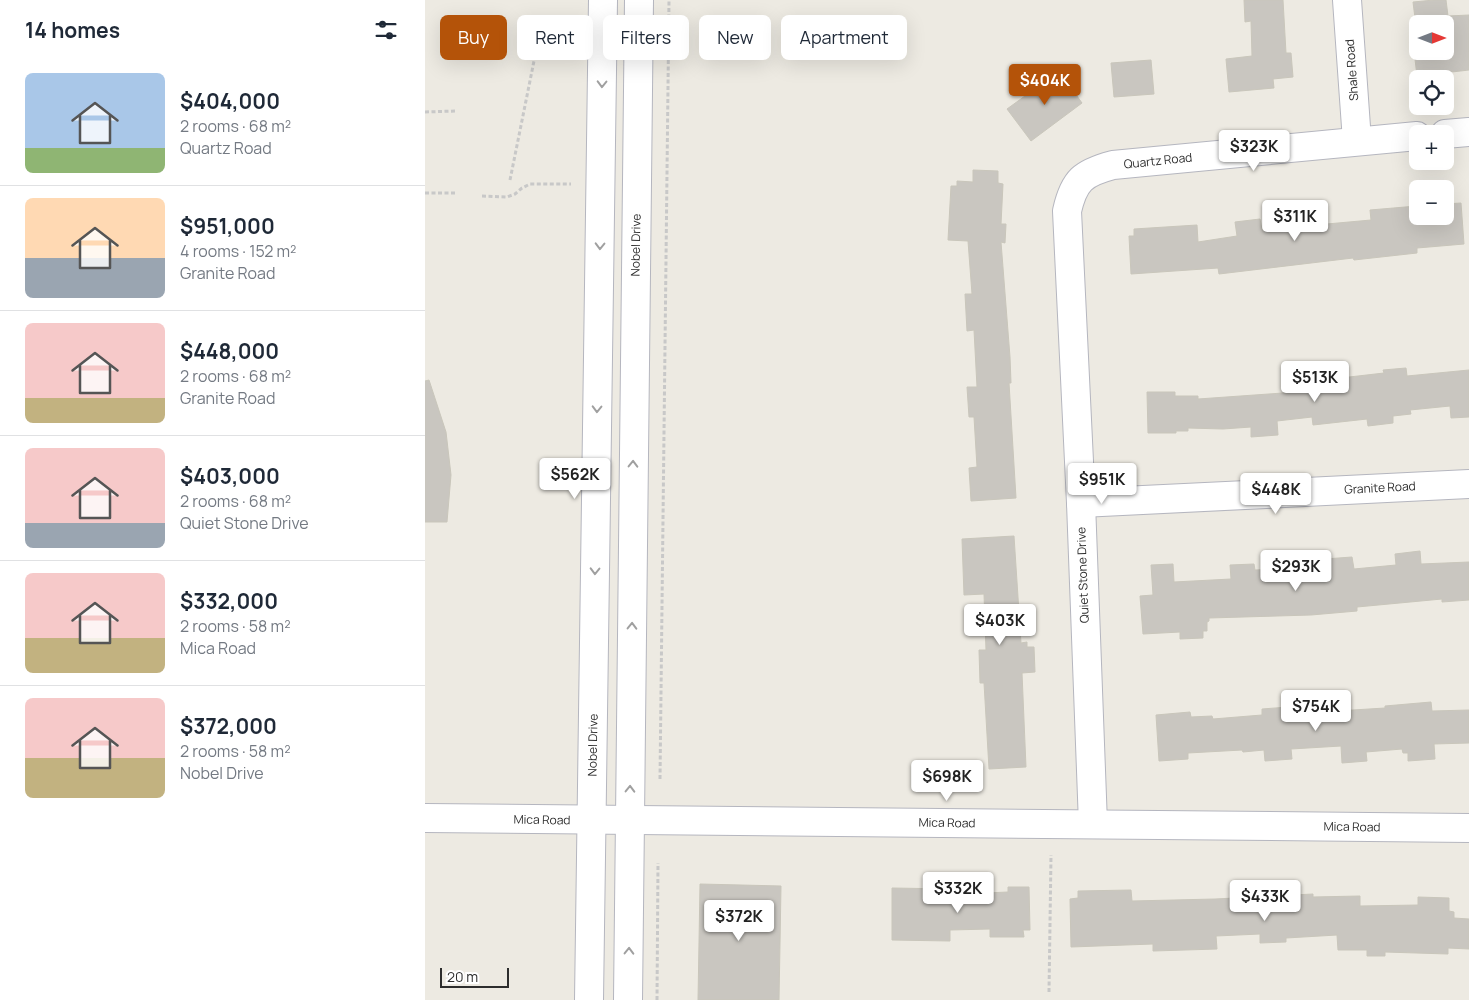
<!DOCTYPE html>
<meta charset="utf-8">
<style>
:root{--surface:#fff;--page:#f2f2f3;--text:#1f2937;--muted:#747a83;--line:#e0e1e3;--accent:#b45309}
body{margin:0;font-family:Manrope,sans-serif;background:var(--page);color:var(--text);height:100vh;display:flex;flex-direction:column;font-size:19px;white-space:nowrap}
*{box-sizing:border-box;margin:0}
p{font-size:16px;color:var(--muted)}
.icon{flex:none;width:28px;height:28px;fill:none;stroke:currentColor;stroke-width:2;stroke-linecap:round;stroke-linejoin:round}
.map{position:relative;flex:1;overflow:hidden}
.side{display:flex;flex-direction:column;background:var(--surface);width:425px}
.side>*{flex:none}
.banner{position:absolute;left:15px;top:15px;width:475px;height:45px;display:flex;gap:10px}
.needle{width:32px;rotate:90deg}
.controls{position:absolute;left:984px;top:15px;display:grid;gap:10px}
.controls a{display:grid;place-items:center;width:45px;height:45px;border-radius:8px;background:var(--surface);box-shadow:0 5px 20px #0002;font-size:25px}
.scale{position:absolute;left:15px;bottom:12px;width:69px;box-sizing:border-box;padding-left:5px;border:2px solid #2d2d2d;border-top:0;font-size:14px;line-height:18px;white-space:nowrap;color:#2d2d2d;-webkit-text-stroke:4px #fff;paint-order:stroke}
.price{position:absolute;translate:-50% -42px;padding:0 11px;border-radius:5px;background:#fff;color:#222;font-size:16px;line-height:32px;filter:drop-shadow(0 1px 2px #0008)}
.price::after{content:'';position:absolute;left:50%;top:30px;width:15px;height:11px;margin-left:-8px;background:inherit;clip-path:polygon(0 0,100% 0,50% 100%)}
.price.selected{background:var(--accent);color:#fff}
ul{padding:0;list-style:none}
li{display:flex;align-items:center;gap:15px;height:125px;padding:0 25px}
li+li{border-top:1px solid var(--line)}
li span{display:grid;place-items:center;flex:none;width:140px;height:100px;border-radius:8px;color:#555}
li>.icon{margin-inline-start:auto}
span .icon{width:60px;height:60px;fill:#fffc;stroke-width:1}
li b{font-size:21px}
h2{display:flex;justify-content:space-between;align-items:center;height:60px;padding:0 25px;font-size:21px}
.tag{padding:0 18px;border-radius:8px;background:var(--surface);box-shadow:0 5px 20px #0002;font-size:18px;line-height:45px}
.tag.selected{background:var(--accent);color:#fff}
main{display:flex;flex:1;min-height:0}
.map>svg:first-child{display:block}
.building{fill:#c9c6c0;stroke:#c9c6bb;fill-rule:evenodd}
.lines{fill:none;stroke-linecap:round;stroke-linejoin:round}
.minor-casing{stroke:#b5b6bf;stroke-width:30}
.path{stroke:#c8c8c8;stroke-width:3;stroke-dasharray:4 2.5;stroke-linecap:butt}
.minor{stroke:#fff;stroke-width:28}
.oneway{stroke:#a0a0a0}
.labels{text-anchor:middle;stroke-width:4;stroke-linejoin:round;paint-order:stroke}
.street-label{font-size:12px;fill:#2d2d2d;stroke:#fff}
</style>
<main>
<section class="side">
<h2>14 homes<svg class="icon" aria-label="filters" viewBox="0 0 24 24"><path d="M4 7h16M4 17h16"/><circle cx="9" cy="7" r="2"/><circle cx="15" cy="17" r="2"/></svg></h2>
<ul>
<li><span style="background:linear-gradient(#a9c7e8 75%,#8fb573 0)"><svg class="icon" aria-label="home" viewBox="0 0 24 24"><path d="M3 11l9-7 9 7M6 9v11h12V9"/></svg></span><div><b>$404,000</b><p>2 rooms · 68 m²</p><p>Quartz Road</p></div></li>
<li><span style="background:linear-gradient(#ffd9b3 60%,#9aa5b1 0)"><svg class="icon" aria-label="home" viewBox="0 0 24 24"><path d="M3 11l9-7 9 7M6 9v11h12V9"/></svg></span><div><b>$951,000</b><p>4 rooms · 152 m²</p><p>Granite Road</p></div></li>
<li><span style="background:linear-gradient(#f6c9c9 75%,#c2b280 0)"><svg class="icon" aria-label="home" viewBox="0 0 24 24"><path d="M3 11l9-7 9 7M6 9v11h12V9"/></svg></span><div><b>$448,000</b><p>2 rooms · 68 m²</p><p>Granite Road</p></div></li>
<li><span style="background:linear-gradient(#f6c9c9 75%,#9aa5b1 0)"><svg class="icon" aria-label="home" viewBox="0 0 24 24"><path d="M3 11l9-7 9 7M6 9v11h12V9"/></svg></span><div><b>$403,000</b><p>2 rooms · 68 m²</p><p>Quiet Stone Drive</p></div></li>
<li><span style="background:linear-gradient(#f6c9c9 65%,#c2b280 0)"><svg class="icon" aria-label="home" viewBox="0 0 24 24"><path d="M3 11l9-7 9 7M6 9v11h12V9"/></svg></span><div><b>$332,000</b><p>2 rooms · 58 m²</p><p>Mica Road</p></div></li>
<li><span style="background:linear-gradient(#f6c9c9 60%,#c2b280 0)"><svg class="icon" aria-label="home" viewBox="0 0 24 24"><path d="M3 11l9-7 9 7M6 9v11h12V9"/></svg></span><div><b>$372,000</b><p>2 rooms · 58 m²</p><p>Nobel Drive</p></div></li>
</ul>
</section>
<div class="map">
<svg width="1044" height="1000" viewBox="0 0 1044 1000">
<rect width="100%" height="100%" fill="#edeae2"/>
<!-- building -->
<g class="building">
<path d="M819,0h39l3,53h5l2,24 -20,2 1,9 -45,4 -3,-33 26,-3 -1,-35 -6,1z"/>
<path d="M1009,0h12l2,16 21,-1v55l-52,6 -5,-42h5l-4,-32zM992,24h28v27h-28z"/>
<path d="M726,60l3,34 -40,3 -3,-34z"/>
<path d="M629,75l2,4 6,-4 20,28 -51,38 -24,-32z"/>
<path d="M548,170l25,1v12l5,1 -2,40h5l-1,19 -4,-1 9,115 1,26h-2l7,115 -45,3 -2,-33 8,-1 -3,-50h-5l-2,-30h10l-3,-57 -7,1 -2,-37h7l-4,-53 -20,-1 3,-54h6v-5l16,1z"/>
<path d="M1036,203l3,41 -47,4v5l-63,7 -1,-2 -134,16 -1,-6 -87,6 -2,-38h5v-7l63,-4 1,17 39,-6 -2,-14 25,-3 2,11 35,-4 -1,-9 30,-4 1,11 44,-4 -1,-10 47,-4v10h28v-12z"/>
<path d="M981,368l1,8 62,-6v47l-18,1 -1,-12 -40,4 1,4 -18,2v7l-25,3 -1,-7 -54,6 -1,-8 -35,4 1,14 -27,2v-10l-28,2 -35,-1v3h-12v2h-28l-1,-41h28v4h23v3l99,-7 -2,-12 37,-4v3l52,-6 -1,-3z"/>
<path d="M4,380l17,52 5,43 -4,47h-22v-141z"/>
<path d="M589,536l7,107 6,-1v5h7l1,25 -13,1 4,94 -37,2 -5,-86h-4l-1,-33h7l-2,-56 -20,1 -2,-56z"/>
<path d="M995,551l1,13 48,-2v38l-27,2v-3l-85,8v4l-46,4 -102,3v3l-2,1v9h-4v7l-23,1v-7l-37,2 -3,-38 13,-1 -2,-30 22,-1 1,18 57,-3 -1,-14 24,-1 1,6 28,-1v3l36,-3v-3l7,-1 -1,-6 27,-2 2,12 42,-4 -1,-11z"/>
<path d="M1006,702l1,9 37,-1v33l-35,1 1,15 -27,2v-8h-5l-1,-4 -36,3 1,9 -25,2 -1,-17 -50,3 1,10 -27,2 -1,-11 -21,2 -1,-2 -54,3v6l-29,2 -3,-46 34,-3 1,5 21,-1 1,3 49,-4v-6l26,-2 1,7 96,-6v-2z"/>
<path d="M275,884l81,2 -2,114h-81z"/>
<path d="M583,887h21l1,43h-7l1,7h-34v-8l-40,1v11l-58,-1v-52l59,1v10l35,-1v-5l22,-1z"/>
<path d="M706,890l1,11 83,-2 98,-5v3l47,-1v10l58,-1v-8l31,1v13l5,1v6l15,1v30l-21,-1v6l-63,-2v4h-18v-6h-29l-1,-15 -51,3v4l-26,1v-9l-44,2 1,13 -64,2v-7l-82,3 -1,-48 8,-1v-7z"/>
</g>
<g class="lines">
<defs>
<g id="minor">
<path d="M922,0l10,141"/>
<path d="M1020,134l24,-2"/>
<path d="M656,503l388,-19"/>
<path d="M0,818l1044,10"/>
<path d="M668,824l-12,-321 -14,-292c7,-31 16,-38 46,-46l304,-29"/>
<path d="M164,1000l14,-1000"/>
<path d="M203,1000l11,-1000"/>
</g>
</defs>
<!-- minor casing -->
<use href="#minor" class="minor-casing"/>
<!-- path -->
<g class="path">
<path d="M0,112l30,-1"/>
<path d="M85,180l25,-124"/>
<path d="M0,193h30"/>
<path d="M57,196l25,1 8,-3 7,-6 8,-4h41"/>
<path d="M235,779l9,-779"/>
<path d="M624,992l2,-137"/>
<path d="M232,1000l1,-137"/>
</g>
<!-- minor -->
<use href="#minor" class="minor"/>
</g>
<!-- one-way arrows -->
<defs><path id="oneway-chevron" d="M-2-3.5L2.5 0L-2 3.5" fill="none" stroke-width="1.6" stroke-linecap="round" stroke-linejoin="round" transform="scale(1.25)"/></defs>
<g class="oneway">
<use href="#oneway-chevron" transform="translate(177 84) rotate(91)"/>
<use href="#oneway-chevron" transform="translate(175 246) rotate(91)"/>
<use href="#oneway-chevron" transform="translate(172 409) rotate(91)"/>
<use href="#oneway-chevron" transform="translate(208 464) rotate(-89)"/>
<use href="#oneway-chevron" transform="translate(170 571) rotate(91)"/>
<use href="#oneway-chevron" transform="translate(207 626) rotate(-89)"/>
<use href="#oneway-chevron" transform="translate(205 789) rotate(-89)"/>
<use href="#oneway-chevron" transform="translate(204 951) rotate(-89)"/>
</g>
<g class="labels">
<!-- street labels -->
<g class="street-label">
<text transform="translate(927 70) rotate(-94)" y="4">Shale Road</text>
<text transform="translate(733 161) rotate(-6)" y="4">Quartz Road</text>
<text transform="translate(211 245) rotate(-89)" y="4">Nobel Drive</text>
<text transform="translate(955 488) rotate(-3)" y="4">Granite Road</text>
<text transform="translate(658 575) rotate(-92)" y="4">Quiet Stone Drive</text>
<text transform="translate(168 745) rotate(-89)" y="4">Nobel Drive</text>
<text transform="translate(117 820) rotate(1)" y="4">Mica Road</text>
<text transform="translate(522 823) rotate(1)" y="4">Mica Road</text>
<text transform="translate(927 827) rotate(1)" y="4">Mica Road</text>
</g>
</g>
</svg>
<div class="controls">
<a><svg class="needle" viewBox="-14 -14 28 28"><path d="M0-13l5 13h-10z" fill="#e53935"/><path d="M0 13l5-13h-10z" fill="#747a83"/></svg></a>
<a><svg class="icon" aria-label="locate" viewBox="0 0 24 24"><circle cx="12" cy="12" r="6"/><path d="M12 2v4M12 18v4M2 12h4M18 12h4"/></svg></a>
<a>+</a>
<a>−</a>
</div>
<div class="scale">20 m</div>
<b class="price selected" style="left:620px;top:106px">$404K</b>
<b class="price" style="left:829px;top:172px">$323K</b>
<b class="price" style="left:870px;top:242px">$311K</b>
<b class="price" style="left:890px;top:403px">$513K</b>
<b class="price" style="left:150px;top:500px">$562K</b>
<b class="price" style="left:677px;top:505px">$951K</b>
<b class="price" style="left:851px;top:515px">$448K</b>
<b class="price" style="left:871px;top:592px">$293K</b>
<b class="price" style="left:575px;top:646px">$403K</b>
<b class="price" style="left:891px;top:732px">$754K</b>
<b class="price" style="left:522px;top:802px">$698K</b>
<b class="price" style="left:533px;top:914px">$332K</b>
<b class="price" style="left:840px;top:922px">$433K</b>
<b class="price" style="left:314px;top:942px">$372K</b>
<div class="banner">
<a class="tag selected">Buy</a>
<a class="tag">Rent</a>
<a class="tag">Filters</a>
<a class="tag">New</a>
<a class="tag">Apartment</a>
</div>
</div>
</main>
